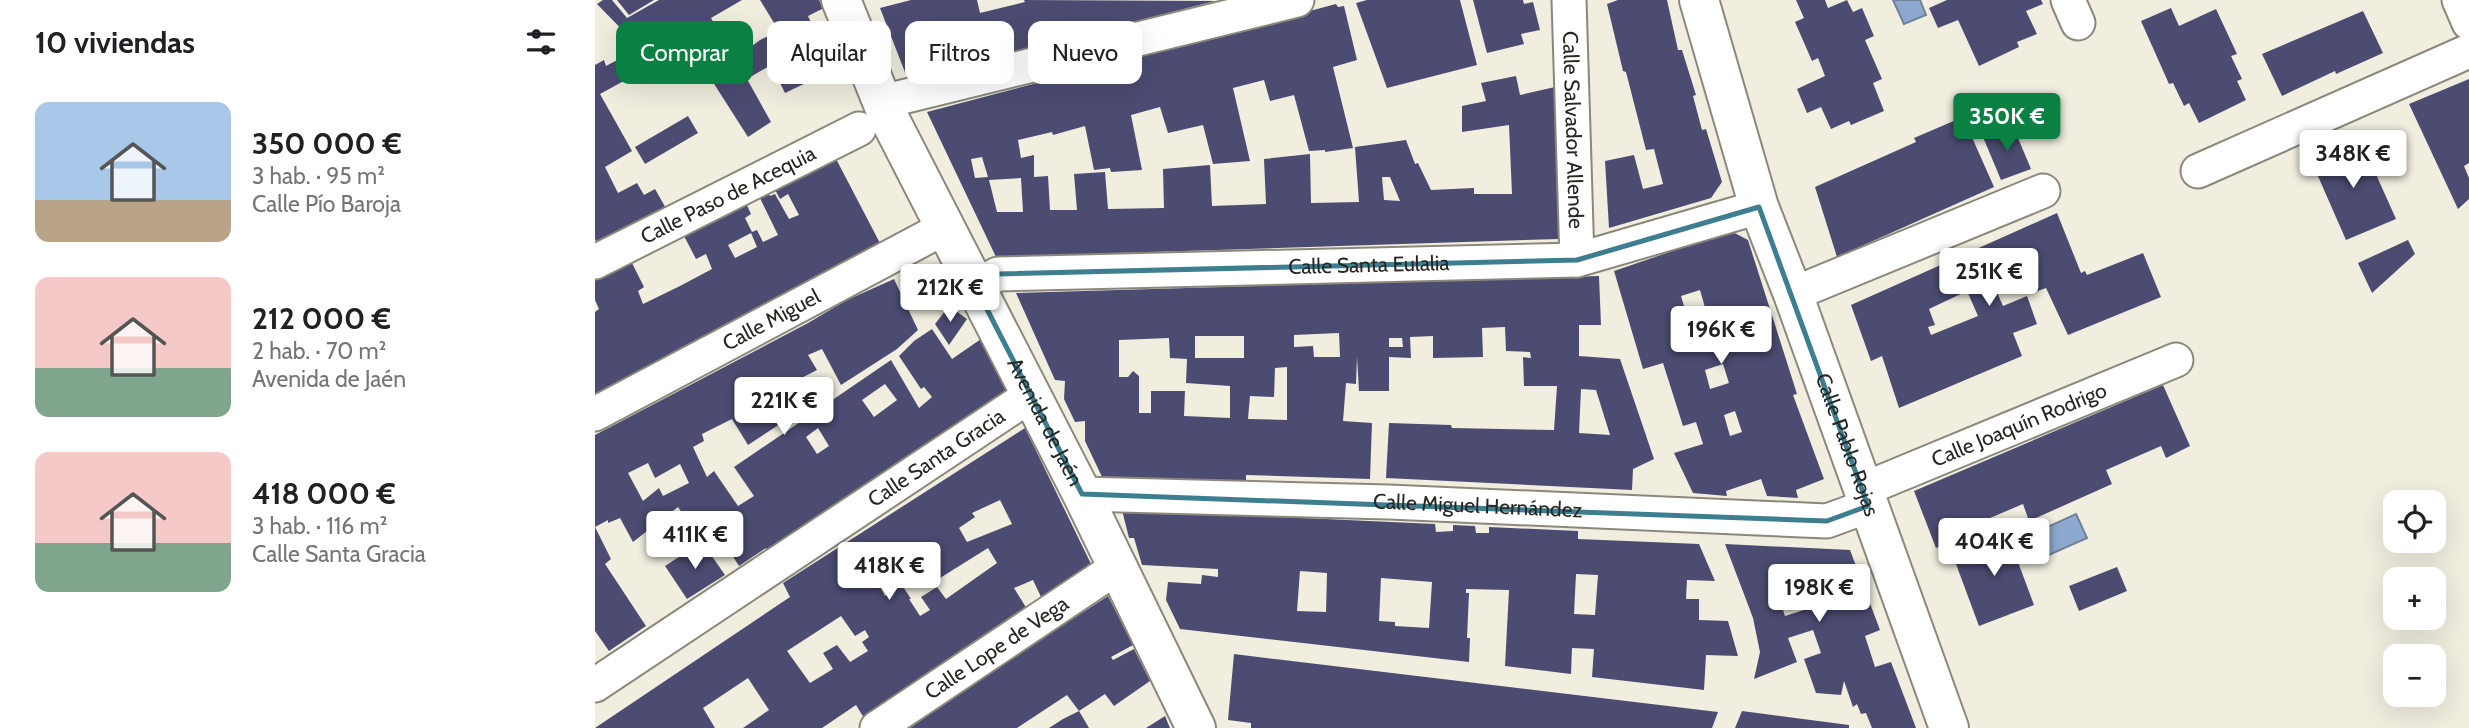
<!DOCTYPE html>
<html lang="es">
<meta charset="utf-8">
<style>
:root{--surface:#fff;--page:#f2f2f2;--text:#202124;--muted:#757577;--accent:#0b8043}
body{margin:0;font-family:Cabin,sans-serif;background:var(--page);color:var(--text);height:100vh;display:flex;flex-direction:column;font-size:26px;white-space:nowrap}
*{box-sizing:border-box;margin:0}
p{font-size:23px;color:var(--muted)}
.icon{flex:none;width:38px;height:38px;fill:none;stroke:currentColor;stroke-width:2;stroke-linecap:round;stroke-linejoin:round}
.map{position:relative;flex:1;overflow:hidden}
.sheet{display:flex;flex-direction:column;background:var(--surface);width:595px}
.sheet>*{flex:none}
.hud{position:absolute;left:21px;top:21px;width:665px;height:63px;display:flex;gap:14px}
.controls{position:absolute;left:1788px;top:490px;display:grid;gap:14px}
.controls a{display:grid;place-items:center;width:63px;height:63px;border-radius:14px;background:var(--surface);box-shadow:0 7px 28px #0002;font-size:35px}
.price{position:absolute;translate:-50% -60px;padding:0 16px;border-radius:7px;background:#fff;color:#222;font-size:23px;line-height:46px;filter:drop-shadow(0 2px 4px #0008)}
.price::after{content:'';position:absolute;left:50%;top:42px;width:21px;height:16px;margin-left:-10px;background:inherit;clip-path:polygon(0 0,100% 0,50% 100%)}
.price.selected{background:var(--accent);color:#fff}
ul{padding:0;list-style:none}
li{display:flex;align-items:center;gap:21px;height:175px;padding:0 35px}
li span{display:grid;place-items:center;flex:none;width:196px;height:140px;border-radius:14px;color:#555}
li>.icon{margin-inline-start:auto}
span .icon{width:84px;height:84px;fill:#fffc;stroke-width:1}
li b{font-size:30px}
h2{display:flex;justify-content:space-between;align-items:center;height:84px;padding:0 35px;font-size:30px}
.chip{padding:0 24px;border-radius:14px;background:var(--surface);box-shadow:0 7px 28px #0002;font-size:24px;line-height:63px}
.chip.selected{background:var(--accent);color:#fff}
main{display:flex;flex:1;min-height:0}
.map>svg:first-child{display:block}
.water{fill:#8ea9cf;stroke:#6f829b;stroke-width:2}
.building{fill:#4c4c73;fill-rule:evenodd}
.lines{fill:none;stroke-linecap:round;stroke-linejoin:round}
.minor-casing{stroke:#8b887b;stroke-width:37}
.tertiary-casing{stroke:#8b887b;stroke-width:42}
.minor{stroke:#fff;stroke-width:33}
.tertiary{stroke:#fff;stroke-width:38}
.marked{fill:none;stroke:#3d7e90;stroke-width:5;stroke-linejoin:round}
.labels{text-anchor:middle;stroke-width:7;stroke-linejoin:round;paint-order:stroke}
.street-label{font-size:21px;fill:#272621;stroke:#f1eee0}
</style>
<main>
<section class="sheet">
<h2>10 viviendas<svg class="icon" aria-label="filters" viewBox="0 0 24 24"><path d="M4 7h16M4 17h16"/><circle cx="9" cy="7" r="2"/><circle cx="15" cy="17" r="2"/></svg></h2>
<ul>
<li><span style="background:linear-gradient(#a9c7e8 70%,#b9a48a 0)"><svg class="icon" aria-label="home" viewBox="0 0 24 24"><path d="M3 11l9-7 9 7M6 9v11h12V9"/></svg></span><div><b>350 000 €</b><p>3 hab. · 95 m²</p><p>Calle Pío Baroja</p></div></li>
<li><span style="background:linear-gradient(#f6c9c9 65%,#7fa58c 0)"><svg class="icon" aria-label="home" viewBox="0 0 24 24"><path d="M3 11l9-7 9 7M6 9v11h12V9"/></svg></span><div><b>212 000 €</b><p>2 hab. · 70 m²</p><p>Avenida de Jaén</p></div></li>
<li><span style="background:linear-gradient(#f6c9c9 65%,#7fa58c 0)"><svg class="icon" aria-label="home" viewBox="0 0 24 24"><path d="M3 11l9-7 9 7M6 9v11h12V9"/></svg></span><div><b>418 000 €</b><p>3 hab. · 116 m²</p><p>Calle Santa Gracia</p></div></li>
</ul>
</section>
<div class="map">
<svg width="1874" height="728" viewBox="0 0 1874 728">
<rect width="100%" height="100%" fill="#f1eee0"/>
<!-- water -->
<g class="water">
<path d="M1298,0h27l6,15 -22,9z"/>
<path d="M1481,514l11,24 -45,20 -10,-24z"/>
</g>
<!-- building -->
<g class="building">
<path d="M8,0h9l15,18 32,-18h83l-31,18 6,11 -3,4 18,28 28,-21 19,-9 -19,-31h59l5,8 -16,8 25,54 -48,23 -14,-28 -24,14 24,43 -23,15 -39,-61 -18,-15 -30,17 -8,-13 -53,29 32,57 -27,16 13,26 19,-10 7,12 11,-6 16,28 -73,28 -3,-6v-174l9,-5 2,6 34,-18 -43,-44z"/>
<path d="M22,0h37l-25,15z"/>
<path d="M316,0h66l3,13 45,-11 -1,-2 191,1 -307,79 -28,-72z"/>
<path d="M772,0h93l17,65 -90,23 -31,-85z"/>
<path d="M878,0h50l1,4 9,-2 7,28 -19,4 3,10 -37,9z"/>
<path d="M1023,0h49l11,50h4l14,45 -3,1 9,34 4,-1 16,53 -11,16 -102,30 -4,-67 29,-6 9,34 20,-5 -9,-35 -8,1 -20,-78 -3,-1 -16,-67z"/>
<path d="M1201,0h29l3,8 19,-8 6,12 9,-4 12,28 -9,4 17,39 -9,4 11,28 -33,14 -2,-4 -18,8 -10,-22 -14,6 -10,-24 28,-13 -7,-18 -6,3 -17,-39 9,-4z"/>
<path d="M1352,0h94l2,4 -17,7 11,23 -20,8 2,5 -40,19 -21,-46 -20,8 -9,-20z"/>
<path d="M741,4l2,3 6,-1 13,54 -24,7 20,81 -28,4v-2l-16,1 -15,-56 -24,6 -6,-21 -31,8 17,73 -37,3 -10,-39 -35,8 -8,-26 -29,8 11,55 -31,2 -1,-4 -16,2 -9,-44 -32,9 -1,-3 -34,8 3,18 13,-3v22l14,-1 2,34h27l-3,-36 31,-2 3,37 56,-1 -1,-39 47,-4 2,41 54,-2 -2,-45 46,-5 1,49 48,-1 -4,-55 51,-7 9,24 3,-1 13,27 43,-2v6h38l-3,-69 -47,7v-26l24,-5 -5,-18 35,-7 4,19 35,-8 4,152 -563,18 -69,-145zM387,157l6,20 -13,1 -4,-19zM787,177h8l10,24 -16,-1zM426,178l2,34h-26l-8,-32z"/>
<path d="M1576,8l8,18 37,-17 21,45 -6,2 11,23 -5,2 9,19 -47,23 -10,-20 -5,3 -11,-23 -4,1 -28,-63z"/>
<path d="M1768,11l20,42 -47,21 -1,-3 -53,25 -20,-42z"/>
<path d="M1874,79v84l-5,3 5,12v21l-11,10 -49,-105z"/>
<path d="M93,116l10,17 -53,31 -10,-17z"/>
<path d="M1368,117l31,70 -157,70 -22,-70 101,-45 -2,-4z"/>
<path d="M1418,126l18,43 -30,11 -18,-43z"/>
<path d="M1767,143l34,76 -50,21 -36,-82 35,-14 2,6z"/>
<path d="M239,155l48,92 -287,149v-84l4,-3 -4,-9v-21l36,-18 13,26 -6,4 5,13 37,-18 32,-17 -6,-15 -10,5 -13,-25 62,-33 6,13 -6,4 7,14 5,-2 6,12 15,-7 -20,-41 8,-5 4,7 5,-2 14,25 10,-4 -11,-21 -8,5 -7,-13zM156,233l6,14 -22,11 -7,-13z"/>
<path d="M1462,213l24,60 4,-2 2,4 56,-22 18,44 -93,38 -22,-47 -16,6 -6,-17 -29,11 8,18 24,-10 10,28 -24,9 9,23 -123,52 -17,-52 -11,5 -20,-56zM1372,291l11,25 -47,19 -3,-8 7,-2 -6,-16z"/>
<path d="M1136,231l17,9 49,154 -4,1 31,84 -28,11 2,8 -31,-2 -6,-17 -35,12 1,5 -34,-3 -19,-40 29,-9 -7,-22 -13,4 -20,-63 -20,6 -29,-98zM1105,290l6,21 -19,5 -6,-20zM1128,364l6,19 -19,6 -5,-19zM1140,411l7,21 -12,4 -6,-21z"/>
<path d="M1813,240l7,14 -43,39 -14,-30z"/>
<path d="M1004,276l2,49h-22v31l41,3 34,100 -21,10 -1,21 -246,-12 3,-55 62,2 1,3 102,2 3,-44h-33l-1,-29 8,1 -1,-6 -24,-1 -1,-24 -23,1 1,29 -50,1v-22l-23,1 1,21 -22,-1v34h-30l-2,-34 -1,27 -10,-1 -3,38 29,2 -2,56 -124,-4v7l-143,-3 -18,-38v-20l-10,1 -11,-23 1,-18 -10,-1 -39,-87zM744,333l1,24h-26l-1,-11 -19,1v-12zM600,336h49v22h-49zM574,338l1,20 17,1 -1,24 44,3v32l-46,-2 1,-25h-34v22h-12v-37l-6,-5 -5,6h-9v-37zM794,338h13l1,9h-14zM692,367v53l-39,-1 2,-23 24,1 1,-29zM986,389l15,1 14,45 -31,-2z"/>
<path d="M299,279l24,51 -21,19 -56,36 -19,-36 -14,6 9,15 -43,22 15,26 -41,27 -16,-26 -30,15 2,7 -11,6 14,30 7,-6 24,35 16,-10 -20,-29 157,-107 28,48 13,-11 -8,-10 -3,2 -22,-33 15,-15 18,-12 20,30 29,-20 29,54 -242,159 -2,-4 -27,18 -30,-47 -15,11 -16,-23 -45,35 -13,-24 -12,5v-3l-13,7 16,32 -6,5 41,62 -37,25 -14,-20v-196l213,-112 39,-23zM290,384l12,16 -23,17 -12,-17zM223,428l11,18 -12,8 -11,-17zM53,463l7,15 25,-14 9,19 -26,13 -4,-8 -16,13 -15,-28z"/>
<path d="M354,306l18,13 -18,26 -14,-21z"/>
<path d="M1568,385l27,61 -24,12 -5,-12 -55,24 6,14 -56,25 -27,12 -6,-17 -33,14 3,8 -57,22 -22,-57z"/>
<path d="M430,428l67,138 -50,33 -9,-19 -19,8 13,21 -163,109 -8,-13 -34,23h-79l26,-18 -21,-32 -45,30 12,20h-120l195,-131 -7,-14zM405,500l12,24 -45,18 -8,-14 16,-11 -3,-4zM393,548l9,15 -51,36 -9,-12 -16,10 9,13 -10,6 -11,-17h2l-9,-14 -17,11 -7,-13 30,-19 16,24zM246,616l14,20 10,-6 4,7 -7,5 6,9 -18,11 -13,-17 -14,8 10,16 -23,14 -23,-32z"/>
<path d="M527,510l313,14 1,8 17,-1v-6l22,1 1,7h13v-6l89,4v8l121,5 16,37 -28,-1 -1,19h13v21l29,1 10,35 -32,-1 -2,35 -112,-13 2,-28 -22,-1 -1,26 -66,-8 4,-76 -43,-1v4h3l-2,45h3l-1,24 -289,-33 -14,-29 2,-18 33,2 1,-9 16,2v-8l-76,-4 -8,-27h-5zM705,571l27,2 -1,39 -29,-1zM981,574l22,1 -3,40 -21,-1zM786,578l51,4 -3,46 -34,-2v-4l-16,-1z"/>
<path d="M1420,527l6,15 -9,4 22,59 -55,21 -26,-70z"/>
<path d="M107,542l23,33 -38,24 -22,-33z"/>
<path d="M1130,544l125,6 30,80 -15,6 10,31 16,-5 25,66h-44l-6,-15 -5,1 -4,-10 -4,3 -9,-26 -3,14 -25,-2 -12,-34 17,-6 -8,-23 -25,8 9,24 -43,17 6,-27 -7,-34zM1206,583l9,25 -25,8 -8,-24z"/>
<path d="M1522,567l10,24 -48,20 -10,-25z"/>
<path d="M513,596l25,49 -22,12 2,3 21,-11 16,32 -36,25 -9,-12 -26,17 -12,-16 -50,33h-107l63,-45z"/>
<path d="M639,654l41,5 443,53 -6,16h-461v-5l-23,-3z"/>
<path d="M484,711l10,17h-40l14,-9z"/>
<path d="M1147,711l107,14v3h-114z"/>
<path d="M570,716l5,12h-24z"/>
</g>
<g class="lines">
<defs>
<g id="minor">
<path id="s1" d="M974,0l8,260"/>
<path d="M1473,0l10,23"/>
<path d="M1864,0l10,23"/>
<path d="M287,102l415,-102"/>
<path d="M1603,171l271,-120"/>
<path id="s2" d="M0,262l264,-133"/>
<path id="s3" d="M380,286l23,-12 579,-14 182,-53"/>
<path d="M1198,294l250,-103"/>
<path id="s4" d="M0,414l351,-187"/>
<path id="s5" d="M1267,490l314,-130"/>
<path id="s6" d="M487,494l307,8 438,19 41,-15"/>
<path id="s7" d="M0,685l436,-290"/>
<path id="s8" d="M282,728l239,-160"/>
</g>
<g id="tertiary">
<path id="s9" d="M246,0l46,114 195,380 114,234"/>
<path id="s10" d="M1104,0l60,207 34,87 156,434"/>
</g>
</defs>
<!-- minor casing -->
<use href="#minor" class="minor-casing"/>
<!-- tertiary casing -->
<use href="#tertiary" class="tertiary-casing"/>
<!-- minor -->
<use href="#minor" class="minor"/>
<!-- tertiary -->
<use href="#tertiary" class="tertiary"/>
</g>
<!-- marked area -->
<path class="marked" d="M1164,207l109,299 -41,15 -745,-27 -107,-208 23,-12 579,-14z"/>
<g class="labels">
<!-- street labels -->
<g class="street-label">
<text dy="7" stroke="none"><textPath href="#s1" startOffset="130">Calle Salvador Allende</textPath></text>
<text dy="7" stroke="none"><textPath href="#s2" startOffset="149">Calle Paso de Acequia</textPath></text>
<text dy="7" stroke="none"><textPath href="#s3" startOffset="397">Calle Santa Eulalia</textPath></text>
<text dy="7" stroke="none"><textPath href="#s4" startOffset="200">Calle Miguel</textPath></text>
<text dy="7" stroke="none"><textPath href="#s9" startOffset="469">Avenida de Jaén</textPath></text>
<text dy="7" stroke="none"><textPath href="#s5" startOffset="170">Calle Joaquín Rodrigo</textPath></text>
<text dy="7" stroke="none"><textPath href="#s10" startOffset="469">Calle Pablo Rojas</textPath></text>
<text dy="7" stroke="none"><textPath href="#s7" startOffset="410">Calle Santa Gracia</textPath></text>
<text dy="7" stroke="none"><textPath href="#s6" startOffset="396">Calle Miguel Hernández</textPath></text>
<text dy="7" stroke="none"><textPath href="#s8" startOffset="144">Calle Lope de Vega</textPath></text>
</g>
</g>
</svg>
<div class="controls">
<a><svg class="icon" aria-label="locate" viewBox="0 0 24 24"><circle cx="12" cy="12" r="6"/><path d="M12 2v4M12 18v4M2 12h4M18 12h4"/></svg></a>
<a>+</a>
<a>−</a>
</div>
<b class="price selected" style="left:1412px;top:153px">350K €</b>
<b class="price" style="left:1758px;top:190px">348K €</b>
<b class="price" style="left:1394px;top:308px">251K €</b>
<b class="price" style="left:355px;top:324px">212K €</b>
<b class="price" style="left:1126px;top:366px">196K €</b>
<b class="price" style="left:189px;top:437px">221K €</b>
<b class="price" style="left:100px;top:571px">411K €</b>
<b class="price" style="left:1399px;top:578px">404K €</b>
<b class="price" style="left:294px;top:602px">418K €</b>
<b class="price" style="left:1224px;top:624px">198K €</b>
<div class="hud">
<a class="chip selected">Comprar</a>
<a class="chip">Alquilar</a>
<a class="chip">Filtros</a>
<a class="chip">Nuevo</a>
</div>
</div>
</main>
